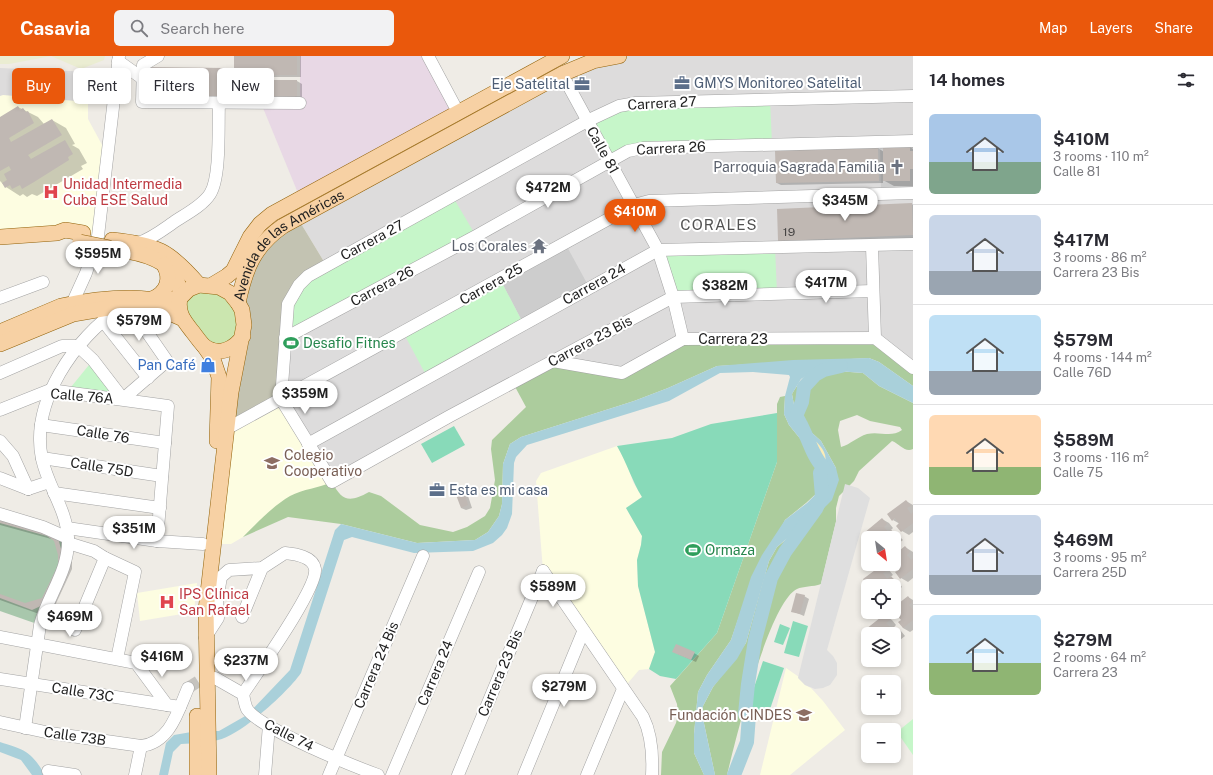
<!DOCTYPE html>
<meta charset="utf-8">
<style>
:root{--surface:#fff;--page:#f2f2f3;--text:#2b2b33;--muted:#7c7c81;--line:#e1e1e2;--accent:#ea580c}
body{margin:0;font-family:"Public Sans",sans-serif;background:var(--page);color:var(--text);height:100vh;display:flex;flex-direction:column;font-size:15px;white-space:nowrap}
*{box-sizing:border-box;margin:0}
p{font-size:13px;color:var(--muted)}
.icon{flex:none;width:22px;height:22px;fill:none;stroke:currentColor;stroke-width:2;stroke-linecap:round;stroke-linejoin:round}
.map{position:relative;flex:1;overflow:hidden}
.drawer{display:flex;flex-direction:column;background:var(--surface);width:300px}
.drawer>*{flex:none}
.top-card{position:absolute;left:12px;top:12px;width:380px;height:36px;display:flex;gap:8px}
.needle{width:26px;rotate:150deg}
.fabs{position:absolute;left:861px;top:475px;display:grid;gap:8px}
.fabs a{display:grid;place-items:center;width:40px;height:40px;border-radius:6px;background:var(--surface);box-shadow:0 2px 6px #0003;font-size:20px}
.price{position:absolute;translate:-50% -34px;padding:0 9px;border-radius:14px;background:#fff;color:#222;font-size:13px;line-height:26px;filter:drop-shadow(0 1px 2px #0008)}
.price::after{content:'';position:absolute;left:50%;top:24px;width:12px;height:9px;margin-left:-6px;background:inherit;clip-path:polygon(0 0,100% 0,50% 100%)}
.price.on{background:var(--accent);color:#fff}
ul{padding:0;list-style:none}
li{display:flex;align-items:center;gap:12px;height:100px;padding:0 16px}
li+li{border-top:1px solid var(--line)}
li span{display:grid;place-items:center;flex:none;width:112px;height:80px;border-radius:6px;color:#555}
li>.icon{margin-inline-start:auto}
span .icon{width:48px;height:48px;fill:#fffc;stroke-width:1}
li b{font-size:17px}
h2{display:flex;justify-content:space-between;align-items:center;height:48px;padding:0 16px;font-size:17px}
.pill{padding:0 14px;border-radius:6px;background:var(--surface);box-shadow:0 2px 6px #0003;font-size:14px;line-height:36px}
.pill.on{background:var(--accent);color:#fff}
header{display:flex;align-items:center;gap:24px;box-sizing:border-box;height:56px;padding:0 20px;background:var(--accent);color:#fff}
header strong{font-size:19px}
nav{display:flex;gap:22px;margin-inline-start:auto;font-size:14px}
.search{width:280px;height:36px;background:var(--page);display:flex;align-items:center;gap:10px;box-sizing:border-box;padding:0 14px;border-radius:6px;color:var(--muted);font-size:15px}
main{display:flex;flex:1;min-height:0}
.map>svg:first-child{display:block}
.residential{fill:#dddcdc}
.industrial{fill:#e8d8e5}
.education{fill:#fdfde1}
.religious{fill:#cdcdcd}
.construction{fill:#c3c3b2}
.farmland{fill:#ebedd2}
.grass{fill:#cbe6af}
.forest{fill:#accc9d;fill-rule:evenodd}
.sand{fill:#fbecb8}
.cemetery{fill:#a8c7ac}
.park{fill:#c6f6c9}
.pitch{fill:#88dab9}
.parking{fill:#dfdfdf}
.water{fill:#a9d0da;fill-rule:evenodd}
.shadow{fill:#0003}
.lines{fill:none;stroke-linecap:round;stroke-linejoin:round}
.river{stroke:#a9d0da;stroke-width:14}
.building{fill:#c0b8b3}
.minor-tunnel{stroke:#c5c3be;stroke-width:12;stroke-dasharray:12 6;stroke-linecap:butt}
.minor-casing{stroke:#a3a3a3;stroke-width:13}
.major-casing{stroke:#926209;stroke-width:16}
.minor{stroke:#fff;stroke-width:12}
.major{stroke:#f7d1a4;stroke-width:15}
.major-bridge-casing{stroke:#926209;stroke-width:16;stroke-linecap:butt}
.major-bridge{stroke:#f7d1a4;stroke-width:15}
.labels{text-anchor:middle;stroke-width:4;stroke-linejoin:round;paint-order:stroke}
.number-label{font-size:12px;fill:#474544}
.service-label{font-size:14px;fill:#4e5e75;stroke:#fff;text-anchor:start}
.street-label{font-size:14px;fill:#1f1f1f;stroke:#fff}
.worship-label{font-size:14px;fill:#5b616d;stroke:#fff;text-anchor:end}
.health-label{font-size:14px;fill:#be3a42;stroke:#fff;text-anchor:start}
.leisure-label{font-size:14px;fill:#27864d;stroke:#fff;text-anchor:start}
.shop-label{font-size:14px;fill:#366cbe;stroke:#fff;text-anchor:end}
.education-label{font-size:14px;fill:#785e54;stroke:#fff;text-anchor:start}
.neighbourhood-label{font-size:15px;letter-spacing:1px;fill:#525252;stroke:#fff}
</style>
<header>
<strong>Casavia</strong>
<div class="search"><svg class="icon" aria-label="search" viewBox="0 0 24 24"><circle cx="10" cy="10" r="6"/><path d="M15 15l6 6"/></svg>Search here</div>
<nav><a>Map</a><a>Layers</a><a>Share</a></nav>
</header>
<main>
<div class="map">
<svg width="913" height="719" viewBox="0 0 913 719">
<rect width="100%" height="100%" fill="#efece6"/>
<!-- residential -->
<g class="residential">
<path d="M619,0h294v312l-38,-30 -253,35 -69,-12 -221,121 -51,-83 4,-61 41,-73 -29,-48 265,-143z"/>
<path d="M0,12l93,4 -5,30 -88,-6z"/>
</g>
<!-- industrial -->
<path class="industrial" d="M300,0h128l30,56 -158,86 -39,-95h39z"/>
<!-- education -->
<g class="education">
<path d="M3,39l85,7v17l19,35 -9,82 -15,-3 -83,4v-141z"/>
<path d="M281,343l51,83 -12,6 -29,8 -25,19 -23,22 -12,7h-18l14,-109z"/>
<path d="M617,390l11,20 5,16 9,15 -16,11 16,28 -1,9 -4,15 1,26 17,66 -6,17 -10,1 -16,19 -80,-118 -7,-90 5,-8z"/>
<path d="M197,527l-3,29 -54,9 -3,-28z"/>
<path d="M786,612l13,9 6,8 6,3 12,13 22,29 -55,45h-30z"/>
</g>
<!-- religious -->
<g class="religious">
<path d="M913,85v52l-32,1 -1,-52z"/>
<path d="M565,187l24,44 -66,36 -23,-44z"/>
</g>
<!-- construction -->
<path class="construction" d="M297,161l29,48 -27,20 -18,114 -53,29 14,-118 11,-53z"/>
<!-- farmland -->
<path class="farmland" d="M0,0h105l-1,4 -23,9 -30,-13 -42,8h-9z"/>
<!-- grass -->
<path class="grass" d="M225,233l19,41 -26,21 -35,-32 2,-27z"/>
<!-- forest -->
<g class="forest">
<path d="M875,282l38,30v18l-34,-24 -10,-4 -152,8 -49,22 -34,13 -113,36 -11,7 -7,20 -1,40 -3,12 -11,16 -13,8 -58,3 -76,-19 -53,-7 -45,20c14,-14 30,-31 47,-41 13,-7 29,-8 42,-14 10,19 17,21 37,10l12,4 39,29 33,7 14,-5 18,-11 5,-8 5,-28 -4,-31 1,-9 34,-33 -13,-24 40,-22 69,12 61,-34z"/>
<path d="M824,314l39,3 16,13 34,17v46c-8,4 -13,-5 -21,-8l-33,30 -5,10 -15,15 -3,12v14l-15,62c-8,3 -18,2 -24,5 -28,13 -62,153 -70,186h-12l-13,-61 1,-8 10,-19 33,-44 23,-82 8,-14 45,-37 14,-42 -15,-27 -21,-19 -4,-6 -4,-22c9,-15 14,-21 32,-24zM857,359l13,6 30,6 2,3c-11,8 -22,1 -35,4 -10,3 -16,10 -26,13l-3,-17 2,-9z"/>
<path d="M785,340l-1,18 5,11 13,16 14,22 6,19 -3,9 -13,12 -21,17 -43,88 -11,32 -24,35 -9,17 -4,42v19l10,22h-43l1,-23 14,-29 2,-9 -1,-10 -7,-18 47,-53 60,-171v-58l3,-7z"/>
</g>
<!-- sand -->
<path class="sand" d="M807,379c12,7 24,19 16,32l-8,-10z"/>
<!-- cemetery -->
<path class="cemetery" d="M0,458l68,24 -28,87 -40,-14z"/>
<!-- park -->
<g class="park">
<path d="M770,43l2,45 -129,4 -34,13 -22,-40 32,-15z"/>
<path d="M453,141l23,39 -191,102 14,-53z"/>
<path d="M775,191l2,47 -104,3 -15,-47z"/>
<path d="M500,223l23,44 -96,54 -24,-45z"/>
<path d="M93,304l30,39 -56,-7z"/>
<path d="M913,663v36l-16,-23z"/>
</g>
<!-- pitch -->
<g class="pitch">
<path d="M777,357v49l-60,171 -41,46 -16,-3 -11,-7 6,-17 -17,-66 -1,-26 4,-15 1,-9 -16,-28 16,-11c-10,-16 -15,-34 -25,-51l55,-8 39,-14z"/>
<path d="M454,370l11,19 -33,18 -11,-19z"/>
<path d="M793,565l15,5 -9,31 -15,-4z"/>
<path d="M780,568l10,4 -7,17 -9,-3z"/>
<path d="M763,605l21,7 -18,53 -21,-7z"/>
</g>
<!-- parking -->
<path class="parking" d="M845,428l13,4 12,10 -43,152 6,6 4,7v12l-7,10 -7,3 -8,1 -10,-4 -7,-7z"/>
<!-- water -->
<g class="water">
<path d="M869,302l10,4 34,24v17l-34,-17 -16,-13 -39,-3 -10,1 -13,8 -9,15 4,22 4,6 21,19 15,27 3,12 -7,20 -10,10 -15,11 -30,26 -8,14 -23,82 -9,16 -24,28 -10,19 -1,8 13,61h-11l-10,-22v-19l4,-42 9,-17 24,-35 20,-63 11,-22 23,-35 22,-17 12,-12 3,-9 -6,-19 -14,-22 -13,-16 -5,-11 1,-18 5,-19 -1,-2 -36,-3 -33,1 -51,28 -142,44 -11,12 -2,6 -2,51 -5,14 -5,7 -9,8 -20,8 -59,2 -62,-16 -8,3 -43,133c-13,19 -60,62 -83,67 -11,3 -25,3 -37,4l-8,8 -5,23h-9l7,-32 8,-8 23,-4h22l28,-16 43,-45 45,-140 6,-6 76,19 58,-3 13,-8 11,-16 3,-12 1,-40 7,-20 11,-7 113,-36 34,-13 49,-22 76,-6zM808,380c11,6 23,19 15,31l-3,-1 -10,-21z"/>
<path d="M0,686c25,8 31,9 45,33h-13l-11,-15 -21,-8z"/>
</g>
<!-- shadow -->
<g class="shadow">
<path d="M235,0h66v21h-62l-4,-3z"/>
<path d="M150,12l76,1 5,3 -1,12h-5l-1,15 -70,-1 -4,-3z"/>
<path d="M236,25h61l5,3v15z"/>
<path d="M18,51l20,10 6,7 8,-4 14,8 9,16 -3,1 7,4 8,14 -6,3 2,3 -46,27 -5,-2 -5,3 -4,-3 -3,2 -14,-9 -6,-6v-63z"/>
<path d="M910,91l3,2v37h-19l-11,-6v3l-102,2 -4,-2 -1,-32 102,-3 6,4z"/>
<path d="M912,148l1,1v33l-130,5 -4,-3z"/>
<path d="M464,437l4,3 4,12 -6,2 -5,-2z"/>
<path d="M906,445l7,4v27l-4,3 -7,-4 -2,-7 -7,-4z"/>
<path d="M0,463l49,14 18,12 5,17v7l-19,41 -11,5 -42,-15v-5l25,9 18,-5 16,-34v-11l-4,-14 -55,-15z"/>
<path d="M882,463l7,4 4,5 -2,2 7,5 5,5 -9,7v-9h-25l-4,-5z"/>
<path d="M905,491l8,5v26l-5,4 -7,-4 -2,-8 -9,-6h4v-8z"/>
<path d="M882,510l7,4 4,5 -3,2 8,4 4,6 -8,6v-7l-25,-1z"/>
<path d="M804,540l5,3 -5,17 -12,-5z"/>
<path d="M908,541l5,3v30l-3,2 -7,-4 -1,-8 -11,-8h3v-4z"/>
<path d="M885,559l7,5 4,5 -2,2 7,4 4,5 -11,9v-11h-22z"/>
<path d="M694,597l5,3 -3,6 -18,-8z"/>
</g>
<g class="lines">
<!-- river -->
<path class="river" d="M734,719l13,-33 2,-27 -4,-1 3,-30 7,-44 16,-62 14,-26 31,-43 6,-13 -2,-23 3,-6c-12,-12 -16,-35 -27,-51l6,-14 2,-15 11,-12 9,-5 17,-4"/>
</g>
<!-- building -->
<g class="building">
<rect x="234" y="0" width="63" height="19"/>
<path d="M149,11l77,1v14h-6v15l-71,-1z"/>
<path d="M235,24h62v17h-63z"/>
<path d="M18,50l2,4 3,-2 3,4 2,-1 6,12 -25,15 2,4 41,-23 10,16 -34,20 3,4 34,-19 8,14 -5,3 1,3 -35,22 -12,7 -2,-4 -8,4 -2,-4 -5,3 -3,-5 5,-3 -3,-6 7,-4 -2,-4 -9,5v-54z"/>
<path d="M910,90v5h3v18h-3v12h-27v-34z"/>
<path d="M878,91l1,34 -103,2 -1,-33z"/>
<path d="M912,147l1,32 -135,6 -1,-32z"/>
<path d="M464,436l4,13 -7,3 -5,-13z"/>
<path d="M906,444l5,6 -4,2 4,6 2,-2v11l-12,9 -5,-6 3,-3 -4,-5 -3,3 -5,-7z"/>
<path d="M0,462l58,20 5,18 -20,49 -11,5 -32,-12v-4l25,9 17,-5 16,-33v-10l-4,-14 -7,-5 -47,-13z"/>
<path d="M882,462l5,6 -3,3 4,5 3,-2 5,6 -3,2h-20l-1,-1 -4,1 -4,-5z"/>
<path d="M905,490l5,6 -3,3 4,5 2,-2v11l-13,10 -5,-7 4,-2 -4,-5 -4,2 -2,-3h5v-9z"/>
<path d="M882,509l4,6 -3,2 4,6 4,-3 5,6 -5,4h-18l-2,-3 -3,3 -5,-7z"/>
<path d="M796,537l9,2 -5,19 -9,-2z"/>
<path d="M908,540l4,6 -3,3 4,5v10l-10,8 -5,-6 3,-2 -4,-5 -3,2 -4,-5h4v-5z"/>
<path d="M885,558l5,6 -4,3 5,5 3,-2 5,6 -5,4v-2h-24l-4,-5z"/>
<path d="M676,588l19,8 -4,8 -19,-8z"/>
</g>
<g class="lines">
<!-- minor-tunnel -->
<path class="minor-tunnel" d="M188,632l14,-9 13,-1"/>
<defs>
<g id="minor">
<path d="M158,0l-15,9 -1,37 158,1"/>
<path d="M428,0l30,56"/>
<path d="M118,5l24,17"/>
<path d="M562,18l96,176 15,47 10,42"/>
<path d="M138,187c14,-4 27,-15 39,-23 11,-7 26,-15 33,-26 11,-17 8,-69 9,-91"/>
<path d="M872,190l3,92"/>
<path d="M0,242l43,-16"/>
<path d="M72,248l14,-31 12,-37 21,-180"/>
<path d="M103,265l45,57"/>
<path d="M285,282l191,-102 152,-85 15,-3 270,-7"/>
<path d="M553,305l69,12 61,-34 192,-1 38,30"/>
<path d="M0,317l62,-27h16l15,14 30,39"/>
<path d="M123,343l44,-38 -36,-52"/>
<path d="M281,343l7,-95 11,-19 9,-9 279,-155 32,-15 17,-3 277,-7"/>
<path d="M281,343l51,83 118,-66 223,-119 200,-6"/>
<path d="M0,354l50,-20 118,16 -11,135"/>
<path d="M41,369l124,18"/>
<path d="M228,372l406,-223 15,-4 264,-8"/>
<path d="M0,385l13,15 15,33"/>
<path d="M308,388l350,-194 255,-6"/>
<path d="M42,402l120,18"/>
<path d="M0,422l28,11"/>
<path d="M28,433l21,-7"/>
<path d="M54,437l106,15"/>
<path d="M0,458l43,13 25,11"/>
<path d="M67,472l90,13 46,3"/>
<path d="M68,487l26,8 11,7 30,14 -18,87"/>
<path d="M543,515l100,146c9,18 10,38 9,58"/>
<path d="M242,561l20,-49"/>
<path d="M75,574l30,-72"/>
<path d="M0,581l136,26 31,42 13,2"/>
<path d="M205,582l13,-20 -1,-18 4,-23 8,-7 33,-2 23,-15c10,1 28,3 30,16 3,19 -59,105 -72,125"/>
<path d="M215,622l28,16c1,5 2,11 4,15 12,19 106,57 131,66"/>
<path d="M0,623l167,26"/>
<path d="M0,666l50,11 91,13c29,-3 37,-35 47,-58"/>
<path d="M25,672l15,-103c8,-30 29,-54 28,-86 -1,-29 -20,-52 -26,-80 -12,-57 33,-121 78,-151"/>
<path d="M48,715l27,4"/>
<path d="M135,719l6,-29"/>
<path d="M265,719l4,-50"/>
<path d="M329,719l94,-219"/>
<path d="M392,719l87,-203"/>
<path d="M458,719l85,-204"/>
<path d="M524,719l59,-143"/>
<path d="M587,719l36,-86"/>
</g>
<g id="major">
<path d="M0,181l57,-4 8,-3 18,3"/>
<path d="M112,184c45,5 57,10 87,45"/>
<path d="M127,195c28,5 50,14 54,45"/>
<path d="M212,229l15,-9 6,-5 17,-34 10,-13 12,-10 290,-158"/>
<path d="M152,243c15,-6 20,-20 12,-34"/>
<path id="s1" d="M238,247c7,-34 16,-57 45,-77l279,-152 31,-13 26,-5"/>
<path d="M0,276l61,-26c23,-5 46,-8 69,-8 16,0 33,4 50,0"/>
<path d="M0,288l73,-30 35,-6 43,1 16,3 16,7"/>
<path d="M204,290l9,13 6,18 -2,64"/>
<path d="M197,719v-59"/>
<path d="M209,719l-3,-165 25,-218 13,-67 -2,-15 -4,-7 -8,-10 -11,-6 -20,-2 -10,4 -9,9c-3,15 4,23 12,33 4,5 8,11 12,15 14,11 31,3 39,-10"/>
</g>
</defs>
<!-- minor casing -->
<use href="#minor" class="minor-casing"/>
<!-- major casing -->
<use href="#major" class="major-casing"/>
<!-- minor -->
<use href="#minor" class="minor"/>
<!-- major -->
<use href="#major" class="major"/>
<defs>
<path id="major-bridge" d="M80,186l30,6"/>
</defs>
<!-- major-bridge casing -->
<use href="#major-bridge" class="major-bridge-casing"/>
<!-- major-bridge -->
<use href="#major-bridge" class="major-bridge"/>
</g>
<!-- icons -->
<defs>
<symbol id="office-bare" viewBox="-9 -9 18 18"><path d="M-6-3h4V-5.5h4V-3h4V5H-6ZM-1-4.5V-3h2v-1.5ZM-6 0V1H6V0Z" fill="#5c6f8a" stroke="#fff" stroke-width="2.5" paint-order="stroke"/></symbol>
<symbol id="church-bare" viewBox="-9 -9 18 18"><path d="M-1.2-6h2.4v3.5h3.3v2.4h-3.3V6h-2.4V-.1h-3.3v-2.4h3.3Z" fill="#6b7280" stroke="#fff" stroke-width="2.5" paint-order="stroke"/></symbol>
<symbol id="hospital-bare" viewBox="-9 -9 18 18"><path d="M-5-5h3v3.5h4V-5h3V5h-3V1.5h-4V5h-3Z" fill="#e0444e" stroke="#fff" stroke-width="2.5" paint-order="stroke"/></symbol>
<symbol id="temple-bare" viewBox="-9 -9 18 18"><path d="M0-6L5-2H3V0L6.5 2.5H4V6H1.5V3h-3V6H-4V2.5H-6.5L-3 0V-2H-5Z" fill="#6b7280" stroke="#fff" stroke-width="2.5" paint-order="stroke"/></symbol>
<symbol id="stadium-bare" viewBox="-9 -9 18 18"><path d="M0-5a6.5 5 0 1 0 0 10a6.5 5 0 1 0 0-10ZM-3.5-1.8h7v3.6h-7Z" fill="#2e9e5b" stroke="#fff" stroke-width="2.5" paint-order="stroke"/></symbol>
<symbol id="shop-bare" viewBox="-9 -9 18 18"><path d="M-5-2.5h2.3a2.7 3.5 0 0 1 5.4 0H5L5.5 6h-11ZM-1.5-2.5h3a1.5 2.3 0 0 0-3 0Z" fill="#3f7fe0" stroke="#fff" stroke-width="2.5" paint-order="stroke"/></symbol>
<symbol id="school-bare" viewBox="-9 -9 18 18"><path d="M0-5L7-2L0 1L-7-2ZM-4 1L0 2.5L4 1V4Q0 6-4 4Z" fill="#8d6e63" stroke="#fff" stroke-width="2.5" paint-order="stroke"/></symbol>
</defs>
<g fill-rule="evenodd">
<use href="#office-bare" x="671" y="16" width="22" height="22"/>
<use href="#office-bare" x="571" y="17" width="22" height="22"/>
<use href="#church-bare" x="886" y="100" width="22" height="22"/>
<use href="#hospital-bare" x="40" y="125" width="22" height="22"/>
<use href="#temple-bare" x="528" y="179" width="22" height="22"/>
<use href="#stadium-bare" x="280" y="276" width="22" height="22"/>
<use href="#shop-bare" x="197" y="298" width="22" height="22"/>
<use href="#school-bare" x="261" y="396" width="22" height="22"/>
<use href="#office-bare" x="426" y="423" width="22" height="22"/>
<use href="#stadium-bare" x="682" y="483" width="22" height="22"/>
<use href="#hospital-bare" x="156" y="535" width="22" height="22"/>
<use href="#school-bare" x="793" y="648" width="22" height="22"/>
</g>
<g class="labels">
<!-- number labels -->
<g class="number-label">
<text x="789" y="180">19</text>
</g>
<!-- service labels -->
<g class="service-label">
<text x="694" y="32">GMYS Monitoreo Satelital</text>
<text x="570" y="33" text-anchor="end">Eje Satelital</text>
<text x="449" y="439">Esta es mi casa</text>
</g>
<!-- street labels -->
<g class="street-label">
<text transform="translate(662 47) rotate(-3)" y="5">Carrera 27</text>
<text transform="translate(671 92) rotate(-3)" y="5">Carrera 26</text>
<text transform="translate(603 94) rotate(61)" y="5">Calle 81</text>
<text transform="translate(372 184) rotate(-28)" y="5">Carrera 27</text>
<text dy="5" stroke="none"><textPath href="#s1" startOffset="81">Avenida de las Américas</textPath></text>
<text transform="translate(491 228) rotate(-29)" y="5">Carrera 25</text>
<text transform="translate(594 228) rotate(-29)" y="5">Carrera 24</text>
<text transform="translate(382 230) rotate(-28)" y="5">Carrera 26</text>
<text x="733" y="288">Carrera 23</text>
<text transform="translate(590 285) rotate(-28)" y="5">Carrera 23 Bis</text>
<text transform="translate(82 340) rotate(5)" y="5">Calle 76A</text>
<text transform="translate(103 378) rotate(9)" y="5">Calle 76</text>
<text transform="translate(102 411) rotate(9)" y="5">Calle 75D</text>
<text transform="translate(376 609) rotate(-67)" y="5">Carrera 24 Bis</text>
<text transform="translate(435 617) rotate(-67)" y="5">Carrera 24</text>
<text transform="translate(500 617) rotate(-67)" y="5">Carrera 23 Bis</text>
<text transform="translate(83 636) rotate(9)" y="5">Calle 73C</text>
<text transform="translate(289 679) rotate(27)" y="5">Calle 74</text>
<text transform="translate(75 680) rotate(8)" y="5">Calle 73B</text>
</g>
<!-- worship labels -->
<g class="worship-label">
<text x="885" y="116">Parroquia Sagrada Familia</text>
<text x="527" y="195">Los Corales</text>
</g>
<!-- health labels -->
<g class="health-label">
<text x="63" y="133">Unidad Intermedia<tspan x="63" dy="16">Cuba ESE Salud</tspan></text>
<text x="179" y="543">IPS Clínica<tspan x="179" dy="16">San Rafael</tspan></text>
</g>
<!-- leisure labels -->
<g class="leisure-label">
<text x="303" y="292">Desafio Fitnes</text>
<text x="705" y="499">Ormaza</text>
</g>
<!-- shop labels -->
<g class="shop-label">
<text x="196" y="314">Pan Café</text>
</g>
<!-- education labels -->
<g class="education-label">
<text x="284" y="404">Colegio<tspan x="284" dy="16">Cooperativo</tspan></text>
<text x="792" y="664" text-anchor="end">Fundación CINDES</text>
</g>
<!-- neighbourhood labels -->
<g class="neighbourhood-label">
<text x="719" y="174">CORALES</text>
</g>
</g>
</svg>
<div class="fabs">
<a><svg class="needle" viewBox="-14 -14 28 28"><path d="M0-13l5 13h-10z" fill="#e53935"/><path d="M0 13l5-13h-10z" fill="#7c7c81"/></svg></a>
<a><svg class="icon" aria-label="locate" viewBox="0 0 24 24"><circle cx="12" cy="12" r="6"/><path d="M12 2v4M12 18v4M2 12h4M18 12h4"/></svg></a>
<a><svg class="icon" aria-label="layers" viewBox="0 0 24 24"><path d="M12 4l9 5-9 5-9-5zM3 14l9 5 9-5"/></svg></a>
<a>+</a>
<a>−</a>
</div>
<b class="price" style="left:548px;top:153px">$472M</b>
<b class="price" style="left:845px;top:166px">$345M</b>
<b class="price on" style="left:635px;top:177px">$410M</b>
<b class="price" style="left:98px;top:219px">$595M</b>
<b class="price" style="left:826px;top:248px">$417M</b>
<b class="price" style="left:725px;top:251px">$382M</b>
<b class="price" style="left:139px;top:286px">$579M</b>
<b class="price" style="left:305px;top:359px">$359M</b>
<b class="price" style="left:134px;top:494px">$351M</b>
<b class="price" style="left:553px;top:552px">$589M</b>
<b class="price" style="left:70px;top:582px">$469M</b>
<b class="price" style="left:162px;top:622px">$416M</b>
<b class="price" style="left:246px;top:626px">$237M</b>
<b class="price" style="left:564px;top:652px">$279M</b>
<div class="top-card">
<a class="pill on">Buy</a>
<a class="pill">Rent</a>
<a class="pill">Filters</a>
<a class="pill">New</a>
</div>
</div>
<section class="drawer">
<h2>14 homes<svg class="icon" aria-label="filters" viewBox="0 0 24 24"><path d="M4 7h16M4 17h16"/><circle cx="9" cy="7" r="2"/><circle cx="15" cy="17" r="2"/></svg></h2>
<ul>
<li><span style="background:linear-gradient(#a9c7e8 60%,#7fa58c 0)"><svg class="icon" aria-label="home" viewBox="0 0 24 24"><path d="M3 11l9-7 9 7M6 9v11h12V9"/></svg></span><div><b>$410M</b><p>3 rooms · 110 m²</p><p>Calle 81</p></div></li>
<li><span style="background:linear-gradient(#c9d6e8 70%,#9aa5b1 0)"><svg class="icon" aria-label="home" viewBox="0 0 24 24"><path d="M3 11l9-7 9 7M6 9v11h12V9"/></svg></span><div><b>$417M</b><p>3 rooms · 86 m²</p><p>Carrera 23 Bis</p></div></li>
<li><span style="background:linear-gradient(#bfe0f5 70%,#9aa5b1 0)"><svg class="icon" aria-label="home" viewBox="0 0 24 24"><path d="M3 11l9-7 9 7M6 9v11h12V9"/></svg></span><div><b>$579M</b><p>4 rooms · 144 m²</p><p>Calle 76D</p></div></li>
<li><span style="background:linear-gradient(#ffd9b3 65%,#8fb573 0)"><svg class="icon" aria-label="home" viewBox="0 0 24 24"><path d="M3 11l9-7 9 7M6 9v11h12V9"/></svg></span><div><b>$589M</b><p>3 rooms · 116 m²</p><p>Calle 75</p></div></li>
<li><span style="background:linear-gradient(#c9d6e8 75%,#9aa5b1 0)"><svg class="icon" aria-label="home" viewBox="0 0 24 24"><path d="M3 11l9-7 9 7M6 9v11h12V9"/></svg></span><div><b>$469M</b><p>3 rooms · 95 m²</p><p>Carrera 25D</p></div></li>
<li><span style="background:linear-gradient(#bfe0f5 60%,#8fb573 0)"><svg class="icon" aria-label="home" viewBox="0 0 24 24"><path d="M3 11l9-7 9 7M6 9v11h12V9"/></svg></span><div><b>$279M</b><p>2 rooms · 64 m²</p><p>Carrera 23</p></div></li>
</ul>
</section>
</main>
